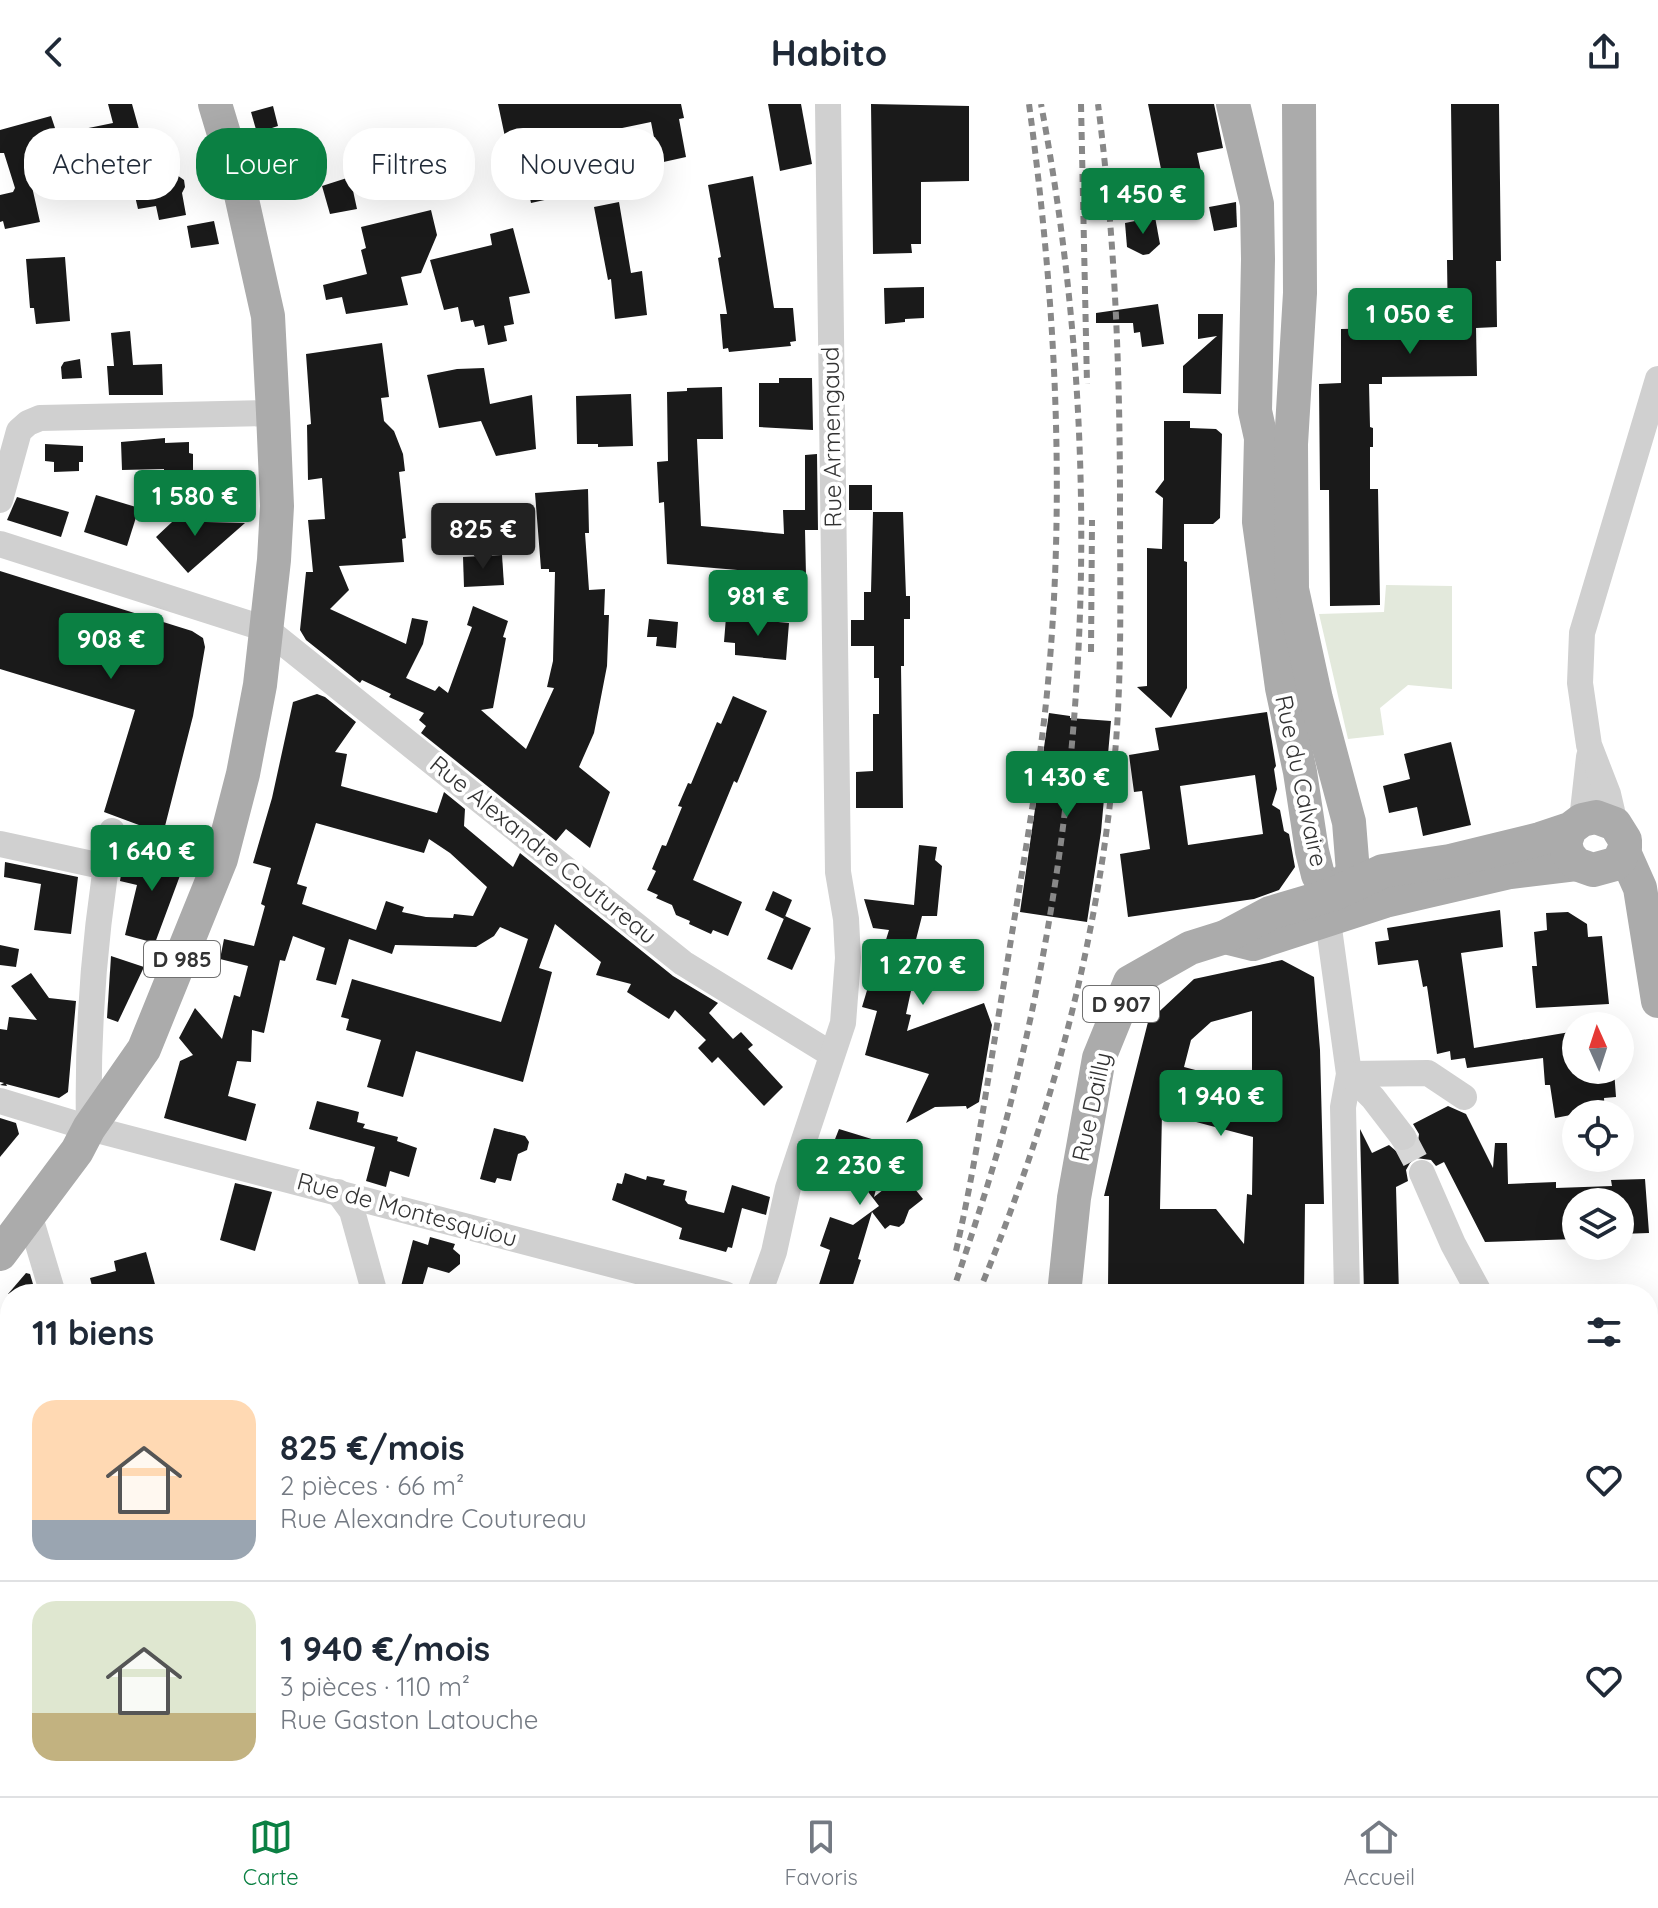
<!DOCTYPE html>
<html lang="fr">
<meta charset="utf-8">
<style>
:root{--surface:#fff;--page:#f2f2f3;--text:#1f2937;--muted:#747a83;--line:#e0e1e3;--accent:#0b8043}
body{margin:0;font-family:Quicksand,sans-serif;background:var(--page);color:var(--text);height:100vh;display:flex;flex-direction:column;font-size:30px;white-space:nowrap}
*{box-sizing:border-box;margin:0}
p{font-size:26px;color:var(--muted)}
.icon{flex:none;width:44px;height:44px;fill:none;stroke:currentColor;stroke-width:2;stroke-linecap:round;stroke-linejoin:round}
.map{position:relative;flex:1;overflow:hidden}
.panel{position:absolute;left:0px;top:1180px;width:1658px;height:512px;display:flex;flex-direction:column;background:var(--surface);border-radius:32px 32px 0 0;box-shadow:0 8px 32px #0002}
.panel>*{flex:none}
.hud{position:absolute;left:24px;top:24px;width:800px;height:72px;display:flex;gap:16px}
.needle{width:52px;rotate:357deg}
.fabs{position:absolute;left:1562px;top:908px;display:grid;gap:16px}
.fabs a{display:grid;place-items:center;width:72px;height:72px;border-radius:50%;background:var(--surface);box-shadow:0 8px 32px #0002;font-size:40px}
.price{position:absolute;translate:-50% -68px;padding:0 18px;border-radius:8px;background:var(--accent);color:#fff;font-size:26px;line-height:52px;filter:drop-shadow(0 2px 4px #0008)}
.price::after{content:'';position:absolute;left:50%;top:48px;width:24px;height:18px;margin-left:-12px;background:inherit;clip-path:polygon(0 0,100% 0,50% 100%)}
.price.on{background:#222;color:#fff}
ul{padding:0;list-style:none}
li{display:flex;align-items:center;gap:24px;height:200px;padding:0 32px}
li+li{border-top:2px solid var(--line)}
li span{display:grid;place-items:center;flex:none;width:224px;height:160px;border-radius:24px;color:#555}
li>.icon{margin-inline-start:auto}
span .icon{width:96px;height:96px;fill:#fffc;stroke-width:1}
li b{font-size:34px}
h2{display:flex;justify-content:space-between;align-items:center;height:96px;padding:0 32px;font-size:34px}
.chip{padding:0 28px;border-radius:32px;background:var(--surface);box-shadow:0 8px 32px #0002;font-size:28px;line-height:72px}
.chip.on{background:var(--accent);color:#fff}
header{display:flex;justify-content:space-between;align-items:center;height:104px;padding:0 32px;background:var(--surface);font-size:36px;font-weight:700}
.dock{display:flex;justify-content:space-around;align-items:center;height:112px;border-top:2px solid var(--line);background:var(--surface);font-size:22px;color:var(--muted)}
.dock a{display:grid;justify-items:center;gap:4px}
.dock .on{color:var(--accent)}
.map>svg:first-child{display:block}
.green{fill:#e3e9dc}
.building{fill:#1a1a1a;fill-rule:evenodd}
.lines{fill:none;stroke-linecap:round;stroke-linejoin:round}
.minor-tunnel{stroke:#d6d6d6;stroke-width:26;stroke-dasharray:26 13;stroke-linecap:butt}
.minor{stroke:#d0d0d0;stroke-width:26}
.major{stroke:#ababab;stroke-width:34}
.rail{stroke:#888;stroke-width:6;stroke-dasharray:8 6;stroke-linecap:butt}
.labels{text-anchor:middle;stroke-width:8;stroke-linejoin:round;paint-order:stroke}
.shield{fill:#fff;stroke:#707070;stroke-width:2}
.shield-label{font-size:22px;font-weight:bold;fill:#333}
.street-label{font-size:24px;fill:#333;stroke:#fff}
</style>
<header><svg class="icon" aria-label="back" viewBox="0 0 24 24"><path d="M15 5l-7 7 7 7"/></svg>Habito<svg class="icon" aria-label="share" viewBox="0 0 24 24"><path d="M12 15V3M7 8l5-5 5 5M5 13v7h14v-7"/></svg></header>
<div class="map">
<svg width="1658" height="1692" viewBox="0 0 1658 1692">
<rect width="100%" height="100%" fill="#fff"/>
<!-- green -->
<path class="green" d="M1386,481l66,1v103l-44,-4 -28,23 4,27 -36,4 -29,-125 65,-2z"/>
<!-- building -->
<g class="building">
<path d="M108,0h24l10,36 -4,1 10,38 26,-6 10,7 1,7 -3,6 4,22 -27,5 -3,-14 -18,3 -4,-17 -13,2 -6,-28 -10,-2 -3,-13 -8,1 -3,-9 -32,9 1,4 -19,6 3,12 -14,4 10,44 -35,7 -2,-8 -3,1v-27l13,-3 2,-4 -11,-35h-4v-23l51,-14 5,15 7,-2 1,4 49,-10z"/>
<path d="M498,0h183l3,14 -5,1 7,38 -27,6 -8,-41 -101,21 9,37 -5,2 4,15 -27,6 -12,-54 -11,2z"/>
<path d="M768,0h33l11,60 -32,7z"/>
<path d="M871,0l98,2v75l-48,1v62h-10l1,9 -39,1z"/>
<path d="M1148,0h66l9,44 -26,5 5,23 -38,8z"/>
<path d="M1451,0h48l2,157h-5l1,66 -21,1 1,48 -95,1v7h-13l1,43 3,1v19h-3v42h8l2,116 -50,1 -1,-116h-9l-1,-106 22,-1v-54l107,-2 -1,-67h6z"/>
<path d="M273,2l5,20 -21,7 -6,-21z"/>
<path d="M753,72l21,132h19l3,33 -6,1 1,4 -62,6 -1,-4 -5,1 -3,-35h7l-9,-56 3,-1 -13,-72z"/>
<path d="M350,73l7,32 -27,5 -8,-28z"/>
<path d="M619,98l12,71 11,-2 5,44 -32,4 -4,-40 -3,1 -14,-73z"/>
<path d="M1236,98l1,25 -23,4 -5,-24z"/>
<path d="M431,106l6,25 -16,38 -20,4 7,28 -62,9 -4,-17 -16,3 -3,-15 44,-11 -6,-24 5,-2 -5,-21z"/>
<path d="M1155,113l5,27 -11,10 -6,1 -16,-8 -2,-24z"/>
<path d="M214,117l5,23 -28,4 -4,-22z"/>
<path d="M513,124l17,65 -21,4 5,27 -10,2 3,15 -19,4 -4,-20 -9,2 -2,-7 -12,2 -3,-15 -14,3 -14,-50 62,-15 -2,-11z"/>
<path d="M65,153l5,64 -34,3 -2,-16h-4l-4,-49z"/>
<path d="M924,183v31l-19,1v3l-20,2 -1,-36z"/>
<path d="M1158,200l6,40 -22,3 -2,-15 -6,1 -1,-10h-37v-10z"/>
<path d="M1198,210h25l-2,80 -38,-1v-27l34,-30 -19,3z"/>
<path d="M130,227l3,34 29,-1 1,31h-54l-2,-29h7l-3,-33z"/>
<path d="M382,239l7,54 -8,1 3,23 10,10 9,23 2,17 -6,1 7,66 -4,1 2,23 -65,4 10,24 -19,19 76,35 6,-26 16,3 -5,23 -17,34 29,13 4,-5 9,7 24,-66 -5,-2 6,-19 35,15 -5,16 3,1 -13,70 -12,2 45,39 28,-61 -7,-1 6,-26 2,-89h-6v-3h-8l-6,-76 53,-4 1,44h-4l4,57 16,-1 -1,26h5l-2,51 -13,67 -15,34 31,25 -20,56 -24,-19 -10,12 -135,-108 5,-7 -7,-6 5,-7 -35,-16 2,-3 -29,-14 -2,3 -54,-43 -6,-10 6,-58h7l-5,-52 17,-1 -3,-41 -14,2 -1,-55 4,-1 -5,-70z"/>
<path d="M80,255l2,19 -20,1 -1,-12 3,-5z"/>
<path d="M484,264l6,36 42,-9 4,54 -40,7 -15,-35 -42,7 -12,-53 30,-6z"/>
<path d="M779,274h33l1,52 -54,-3v-44h20z"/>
<path d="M722,283l1,52h-26l4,87 83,8 -1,-24h22v-55l12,-1 1,76h-13l1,46 -139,-12 -3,-62 -5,1 -2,-41 11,-1 -1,-69 20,-1v-3z"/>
<path d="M631,290l2,52 -35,1v-3h-21l-1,-48z"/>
<path d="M1164,317h26v7l26,1 6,5 -2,84 -7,6h-29v37l3,1v126l-16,30 -34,-31 10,-1v-138l15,1 1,-51 -8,-6 9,-12z"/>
<path d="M165,334v5l24,-1v11l4,1v18l-29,3v-6l-42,1 -1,-28z"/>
<path d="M45,340l38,2v16h-4v9l-25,1v-10l-9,-1z"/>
<rect x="849" y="381" width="23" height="25"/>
<path d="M96,391l40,12 2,4 -11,35 -43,-14z"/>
<path d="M17,393l52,15 -8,25 -54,-17z"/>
<path d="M187,404l4,4 3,-2 12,12 39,1 -57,50 -32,-36z"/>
<path d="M873,408h30l3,84h4v23h-6v47h-3l2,142h-47v-36l17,-1v-57h6v-36h-5v-32h-23v-26h13v-28h7z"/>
<path d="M502,451l2,30 -40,2 -1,-30z"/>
<path d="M0,467l192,60 11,7 2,9 -12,69 -30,118 -59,-22 31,-102 -135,-41z"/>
<path d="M726,513l63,6 -3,37 -51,-5v-12l-11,-1z"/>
<path d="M649,515l29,3 -2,26 -20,-2 1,-9h-10z"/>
<path d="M317,590l8,3 31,25 -21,30 12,2 -6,32 96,27 7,-21 21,17 -1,17 49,41 7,-14 153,123 45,27 -9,10 24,26 8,-7 12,13 -5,4 35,38 -19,19 -46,-49 -6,6 -14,-15 8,-8 -31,-30 -6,9 -42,-27 4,-8 -35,-9 5,-13 -46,-38 -16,44 13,4 -29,110 -107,-31 -13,46 -36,-10 14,-47 -35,-10 3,-11 -8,-2 11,-38 149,43 27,-83 -28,-12 -6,9 -18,11 -81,-2 -3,9 -43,-15 -13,46 -20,-5 9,-32 -32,-12 -8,25 -5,-1 -16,73 -12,-3 -1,32 -14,-1 -9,35 28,8 -10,37 -82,-23 16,-57 13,-6 -14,-17 16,-30 27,31 12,-44 6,2 8,-31 -28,-7 4,-20 30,7 11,-40 -4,-2 10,-36 -18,-5 19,-65 21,-96zM316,719l108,30 5,-14 21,14 37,34 -14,29 -19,-2 -1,4 -27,-1 -24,-5 2,-5 -18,-6 -10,29 -74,-26 5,-17 -10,-3z"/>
<path d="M733,592l34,15 -30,72 -3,-2 -41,99 49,22 -14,34 -15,-6 -2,4 -22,-10 1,-3 -14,-6 -4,-10 -16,-7 2,-3 -11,-5 9,-19 -4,-2 10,-24 4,1 16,-39 -4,-1 10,-23 3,1 26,-62 4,2z"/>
<path d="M1267,608l9,54 -2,3 3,20 -5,16 8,5 4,21 5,3 6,33 -16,23 -25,9 -126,18 -8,-63 30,-5 -8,-58 -8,1 -5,-37 30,-5 -4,-22zM1255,671l8,59 -75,11 -8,-59z"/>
<path d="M1049,609l21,3v2l41,3 -10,111 -14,90 -67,-10z"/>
<path d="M1451,638l20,83 -48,11 -6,-29 -28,6 -6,-27 27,-7 -6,-25z"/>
<path d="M919,741l18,2 -2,13 7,6 -5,50h-15l-13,51 7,1 -10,46 5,1 -4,16 77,-28 8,22 -13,77 -12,7 -1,-3 -31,1 -29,16 23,-49 -64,-19 12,-44 -15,-4 6,-20 7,2 5,-30 9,-29 -16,-2 -9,-29 50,6z"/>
<path d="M163,743l25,7 -33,89 -30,-8 12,-50 -17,-4 3,-20 23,6 1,-4 10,2z"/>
<path d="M5,758l73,15 -7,57 -37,-4 7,-46 -37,-7z"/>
<path d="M773,787l19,9 -8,19 -19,-9z"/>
<path d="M1500,806l3,37 -42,6 13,95 102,-17v39h38l2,27 -12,1 1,16h-29l-21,4 -5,-33h-5l-2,-27 -76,10 -2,-10 -14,2 -1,-9 -13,3 -10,-68 -4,1 -5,-27 -40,5 -3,-23 14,-2 -2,-12z"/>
<path d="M1568,808l19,12 1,13 14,-1 7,68 -73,4 -4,-42h5l-3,-34 13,-2 -1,-17z"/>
<path d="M785,812l26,12 -19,42 -25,-11z"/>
<path d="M0,841l19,4 -3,18 -16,-2z"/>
<path d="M111,852l33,11 -26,55 -11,-4z"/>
<path d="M1282,856l32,17 6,73 4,154h-19l-1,90h-53l-2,-10h-90v10h-42v-6h-9l1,-92h-5l44,-174 46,-43zM1252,907v74l-68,-18 7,-27 20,-18zM1162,1009l91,24 -1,58 -5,-1 -3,50 -28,-35h-56z"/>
<path d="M31,869l18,25 27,3 -8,91 -9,6 -53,-14 1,2 -7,-1 4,-2 -4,-1v-53l7,1 2,-13 28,3 -26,-34z"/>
<path d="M317,997l42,11 -2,10 8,2 -2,4 35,9 -1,4 20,7 -8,29 -19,-6 -4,16 -20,-6 9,-34 -66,-18z"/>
<path d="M1448,1002l18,8 27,54 2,-25h12l1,41 48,-2v6l56,-2 -1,-6 34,-1 4,54 -29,1v-32h-44v37l-91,3 -41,-80 -8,4 -5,-6 -15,-2 -6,5 -4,7 2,11 -12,6 3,107h-35l-4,-165 12,24 17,-8 7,6 10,2 7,-4 5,-7 1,-8 -6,-10z"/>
<path d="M0,1014l16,5 3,11 -19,23z"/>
<path d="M494,1024l31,8 4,6 -2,8 -9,4 -7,27 -14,-3 -2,5 -15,-4z"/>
<path d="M839,1025l49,15 -14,53 29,-23 20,25 -14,11 -5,13 -5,4 -9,-2 -5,4 -13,-17 -14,47 3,1 -11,34h-34l14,-44 -10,-4 10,-29 23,8 26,-19 -20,-26 -6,3 -31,-11z"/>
<path d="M625,1069l21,7 1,-4 18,4 -2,5 24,6 -2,9 3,4 36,9 8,-28 38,12 -4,18 -24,-7 -10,40 -4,-1 -2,5 -47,-13 3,-11 -70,-28 5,-17 5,1z"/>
<path d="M235,1079l37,9 -17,59 -35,-11z"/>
<path d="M430,1133l25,7 -2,5 7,6v9l-11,9 -21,-6 -8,27h-21l14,-54 15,5z"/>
<path d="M146,1148l10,36 -11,3 1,3h-52l-4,-16 26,-7 -2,-10z"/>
<path d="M26,1169l4,1 6,20h-28z"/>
</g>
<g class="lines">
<!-- minor-tunnel -->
<path class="minor-tunnel" d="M1403,1033l19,36"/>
<!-- minor -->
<g class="minor">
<path d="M0,396l19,-69 9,-8 12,-5 233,-5"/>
<path d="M0,440l266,85 417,334 148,91"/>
<path d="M1582,716l7,-63"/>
<path d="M1615,720l-7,-30 -19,-49 -9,-62 2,-50 76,-254"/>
<path d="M0,740l106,23"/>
<path d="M1332,800l-4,17 21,153 -6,33 4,187"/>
<path d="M1349,970l79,-1 36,24"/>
<path d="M1349,970l24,24 30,39"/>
<path d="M0,997l89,27 636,166"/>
<path d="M89,1024c-2,-97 6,-201 23,-297"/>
<path d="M1422,1069l31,71 27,50"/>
<path d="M338,1088l14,19 23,83"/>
<path d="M29,1110l24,80"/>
<path d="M759,1190l15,-42 14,-64 55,-165 5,-65 -2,-39 -8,-47 -10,-768"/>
<path d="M0,1332l10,-3"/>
<path d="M1648,1590l10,40"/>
<path d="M234,1682l2,10"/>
<path d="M509,1682l2,10"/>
<path d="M1298,1682l4,10"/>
<path d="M1375,1682v10"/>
<path d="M1600,1682l1,10"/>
<path d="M1226,1692v-10"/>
</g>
<!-- major -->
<g class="major">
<path d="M1233,0l24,100 1,55 -3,152 6,27 -2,84 23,166 18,84 12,79 6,24 16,19"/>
<path d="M1299,0l1,189 -9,151 1,145 24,110 33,123 4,50 -19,22"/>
<path d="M1624,748l16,36 18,113"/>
<path d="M1225,833l28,7 132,-43 125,-29 66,-8"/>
<path d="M0,1150l77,-103 12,-23 55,-79 77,-190 22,-85 17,-89 14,-125 3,-54 -4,-93 -5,-97 -31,-139 -22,-73"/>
<path d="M1064,1190l10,-96 25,-140 31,-76 60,-34 35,-11 45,-24 64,-19 49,-23 67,-10 90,-22 30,-10 12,-9 14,-3 19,7 10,16v8l-5,11 -5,5 -22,6 -17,-6 -8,-10 -3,-11 5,-14"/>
<path d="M932,1692l22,-10"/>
</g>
<!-- rail -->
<g class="rail">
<path d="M1081,0l6,280"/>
<path d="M1091,548l1,-132"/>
<path d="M956,1147c21,-92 34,-187 50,-280 16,-103 36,-207 44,-312 15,-186 4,-370 -21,-555"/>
<path d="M952,1190c18,-54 36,-107 51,-162 90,-334 102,-689 38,-1028"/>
<path d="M978,1190c74,-177 123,-361 138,-552 6,-79 4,-159 4,-237 0,-135 -5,-268 -22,-401"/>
</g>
</g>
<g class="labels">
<!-- shield labels -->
<g class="shield">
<rect x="144" y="837" width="76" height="36" rx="6"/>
<rect x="1083" y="882" width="76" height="36" rx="6"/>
</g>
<g class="shield-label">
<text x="182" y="863">D 985</text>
<text x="1121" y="908">D 907</text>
</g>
<!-- street labels -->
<g class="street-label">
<text transform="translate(832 333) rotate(-91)" y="8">Rue Armengaud</text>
<text transform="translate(1301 677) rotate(78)" y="8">Rue du Calvaire</text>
<text transform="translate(543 746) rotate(39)" y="8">Rue Alexandre Coutureau</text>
<text transform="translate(1092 1003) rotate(-78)" y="8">Rue Dailly</text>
<text transform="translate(407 1106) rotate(15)" y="8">Rue de Montesquiou</text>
</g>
</g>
</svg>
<div class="fabs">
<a><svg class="needle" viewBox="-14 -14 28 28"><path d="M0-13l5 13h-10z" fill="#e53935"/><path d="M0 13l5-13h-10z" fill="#747a83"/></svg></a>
<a><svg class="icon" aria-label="locate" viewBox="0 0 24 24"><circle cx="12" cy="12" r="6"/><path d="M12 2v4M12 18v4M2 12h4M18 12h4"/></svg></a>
<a><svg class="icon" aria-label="layers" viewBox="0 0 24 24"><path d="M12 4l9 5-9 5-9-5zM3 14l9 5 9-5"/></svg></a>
</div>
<b class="price" style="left:1143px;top:132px">1 450 €</b>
<b class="price" style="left:1410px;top:252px">1 050 €</b>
<b class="price" style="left:195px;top:434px">1 580 €</b>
<b class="price on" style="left:483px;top:467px">825 €</b>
<b class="price" style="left:758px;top:534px">981 €</b>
<b class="price" style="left:111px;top:577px">908 €</b>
<b class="price" style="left:1067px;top:715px">1 430 €</b>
<b class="price" style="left:152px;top:789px">1 640 €</b>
<b class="price" style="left:923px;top:903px">1 270 €</b>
<b class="price" style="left:1221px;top:1034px">1 940 €</b>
<b class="price" style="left:860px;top:1103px">2 230 €</b>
<div class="hud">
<a class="chip">Acheter</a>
<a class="chip on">Louer</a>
<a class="chip">Filtres</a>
<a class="chip">Nouveau</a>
</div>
<section class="panel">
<h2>11 biens<svg class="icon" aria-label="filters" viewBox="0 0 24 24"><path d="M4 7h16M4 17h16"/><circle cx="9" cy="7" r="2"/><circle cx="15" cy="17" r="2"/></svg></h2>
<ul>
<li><span style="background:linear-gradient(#ffd9b3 75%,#9aa5b1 0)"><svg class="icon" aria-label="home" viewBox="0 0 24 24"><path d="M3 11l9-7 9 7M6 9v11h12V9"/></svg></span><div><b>825 €/mois</b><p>2 pièces · 66 m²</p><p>Rue Alexandre Coutureau</p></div><svg class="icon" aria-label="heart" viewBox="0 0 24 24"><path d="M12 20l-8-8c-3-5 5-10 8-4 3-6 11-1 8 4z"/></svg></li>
<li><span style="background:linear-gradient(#dfe7d0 70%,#c2b280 0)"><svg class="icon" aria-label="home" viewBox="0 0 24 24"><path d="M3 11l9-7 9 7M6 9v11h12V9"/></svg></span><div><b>1 940 €/mois</b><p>3 pièces · 110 m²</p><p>Rue Gaston Latouche</p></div><svg class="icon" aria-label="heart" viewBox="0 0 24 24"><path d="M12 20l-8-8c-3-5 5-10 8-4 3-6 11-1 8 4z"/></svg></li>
</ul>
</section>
</div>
<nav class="dock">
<a class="on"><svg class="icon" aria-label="map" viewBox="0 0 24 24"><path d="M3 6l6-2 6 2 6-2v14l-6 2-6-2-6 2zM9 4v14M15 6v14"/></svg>Carte</a>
<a><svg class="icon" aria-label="saved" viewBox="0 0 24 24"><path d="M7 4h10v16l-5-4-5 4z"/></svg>Favoris</a>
<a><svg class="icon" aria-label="home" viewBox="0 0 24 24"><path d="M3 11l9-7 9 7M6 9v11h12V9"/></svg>Accueil</a>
</nav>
